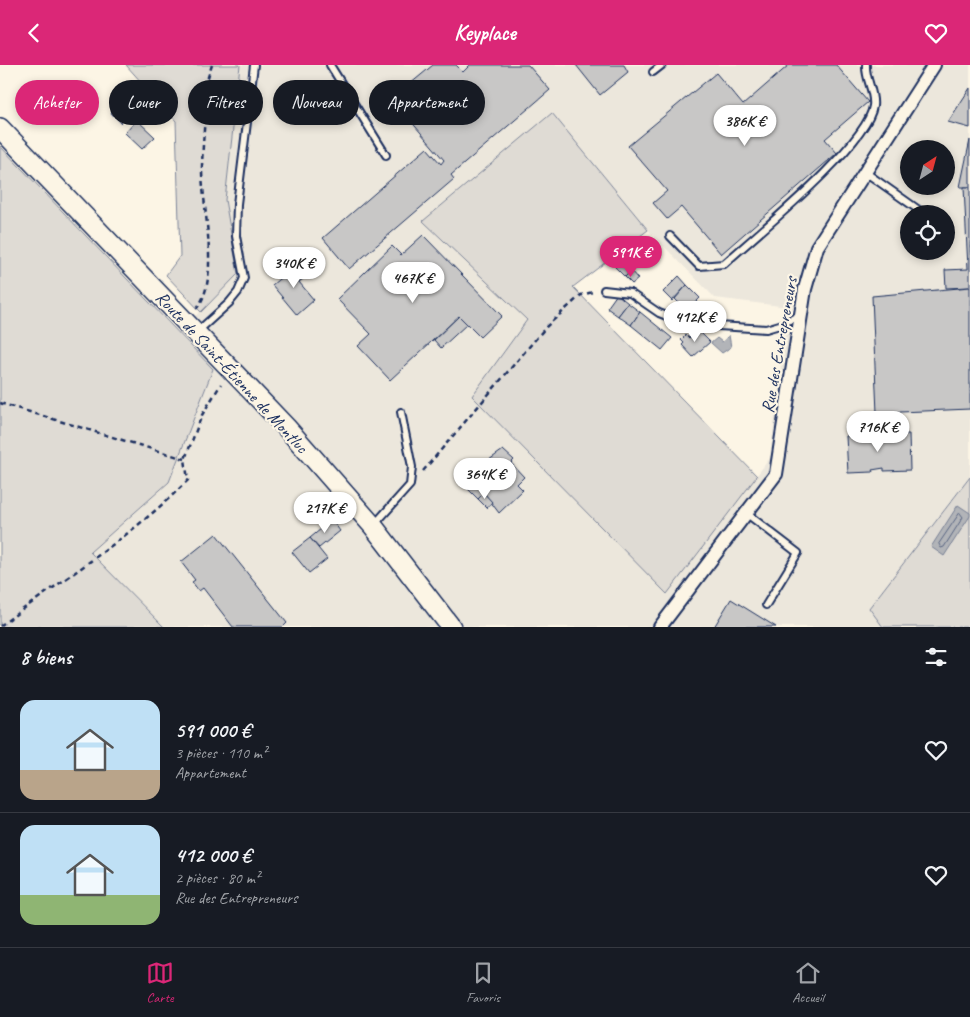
<!DOCTYPE html>
<html lang="fr">
<meta charset="utf-8">
<style>
:root{--surface:#171b24;--page:#20242c;--text:#f1f3f6;--muted:#9ea1a6;--line:#363941;--accent:#db2777}
body{margin:0;font-family:Caveat,sans-serif;background:var(--page);color:var(--text);height:100vh;display:flex;flex-direction:column;font-size:19px;white-space:nowrap}
*{box-sizing:border-box;margin:0}
p{font-size:16px;color:var(--muted)}
.icon{flex:none;width:28px;height:28px;fill:none;stroke:currentColor;stroke-width:2;stroke-linecap:round;stroke-linejoin:round}
.map{position:relative;height:562px;overflow:hidden}
.details{display:flex;flex-direction:column;background:var(--surface);flex:1}
.details>*{flex:none}
.top-card{position:absolute;left:15px;top:15px;width:500px;height:45px;display:flex;gap:10px}
.needle{width:32px;rotate:36deg}
.tools{position:absolute;left:900px;top:75px;display:grid;gap:10px}
.tools a{display:grid;place-items:center;width:55px;height:55px;border-radius:50%;background:var(--surface);box-shadow:0 2px 8px #0003;font-size:25px}
.price{position:absolute;translate:-50% -42px;padding:0 11px;border-radius:18px;background:#fff;color:#222;font-size:16px;line-height:32px;filter:drop-shadow(0 1px 2px #0008)}
.price::after{content:'';position:absolute;left:50%;top:30px;width:15px;height:11px;margin-left:-8px;background:inherit;clip-path:polygon(0 0,100% 0,50% 100%)}
.price.selected{background:var(--accent);color:#fff}
ul{padding:0;list-style:none}
li{display:flex;align-items:center;gap:15px;height:125px;padding:0 20px}
li+li{border-top:1px solid var(--line)}
li span{display:grid;place-items:center;flex:none;width:140px;height:100px;border-radius:15px;color:#555}
li>.icon{margin-inline-start:auto}
span .icon{width:60px;height:60px;fill:#fffc;stroke-width:1}
li b{font-size:21px}
h2{display:flex;justify-content:space-between;align-items:center;height:60px;padding:0 20px;font-size:21px}
.chip{padding:0 18px;border-radius:22px;background:var(--surface);box-shadow:0 2px 8px #0003;font-size:18px;line-height:45px}
.chip.selected{background:var(--accent);color:#fff}
header{display:flex;justify-content:space-between;align-items:center;height:65px;padding:0 20px;background:var(--accent);color:#fff;font-size:22px;font-weight:800}
.menu{display:flex;justify-content:space-around;align-items:center;height:70px;border-top:1px solid var(--line);background:var(--surface);font-size:14px;color:var(--muted)}
.menu a{display:grid;justify-items:center;gap:2px}
.menu .selected{color:var(--accent)}
.map>svg:first-child{display:block}
.built{fill:#ece7dc;fill-rule:evenodd}
.green{fill:#dfdbd4;stroke:#7d8599}
.water{fill:#b2b4b8;stroke:#767f94}
.lines{fill:none;stroke-linecap:round;stroke-linejoin:round}
.shore{stroke:#576482;stroke-width:1}
.building{fill:#c8c7c6;stroke:#1b2f5e}
.lane-casing{stroke:#1b2f5e;stroke-width:10}
.street-casing{stroke:#1b2f5e;stroke-width:16}
.secondary-casing{stroke:#1b2f5e;stroke-width:22}
.path{stroke:#1b2f5e;stroke-width:2.5;stroke-dasharray:5 4;stroke-linecap:butt}
.lane{stroke:#fcf5e5;stroke-width:6}
.street{stroke:#fcf5e5;stroke-width:12}
.secondary{stroke:#fcf5e5;stroke-width:19}
.labels{text-anchor:middle;stroke-width:4.5;stroke-linejoin:round;paint-order:stroke}
.street-label{font-size:18px;fill:#1b2f5e;stroke:#fcf5e5}
</style>
<header><svg class="icon" aria-label="back" viewBox="0 0 24 24"><path d="M15 5l-7 7 7 7"/></svg>Keyplace<svg class="icon" aria-label="heart" viewBox="0 0 24 24"><path d="M12 20l-8-8c-3-5 5-10 8-4 3-6 11-1 8 4z"/></svg></header>
<div class="map">
<svg width="970" height="562" viewBox="0 0 970 562">
<rect width="100%" height="100%" fill="#fcf5e5"/>
<filter id="ink" filterUnits="userSpaceOnUse"><feTurbulence type="fractalNoise" baseFrequency=".02" numOctaves="2"/><feDisplacementMap in="SourceGraphic" scale="10" xChannelSelector="R" yChannelSelector="G"/><feConvolveMatrix kernelMatrix="1 2 1 2 8 2 1 2 1" color-interpolation-filters="sRGB"/></filter>
<g filter="url(#ink)">
<!-- built -->
<path class="built" d="M240,0h730v412l-101,131 14,19h-719l-75,-75 80,-70 44,-113 -34,-37 59,-58 -13,-74zM552,48l96,117 67,68 73,9 -18,151 -103,135 -195,-197 55,-76zM909,84h37v37h-37zM909,149h37v37h-37z"/>
<!-- green -->
<g class="green">
<path d="M126,0h114l-15,135 13,74 -37,38 -35,-37 14,-19 -4,-135z"/>
<path d="M552,48l96,117 -75,57 184,189 -90,118 -195,-198 55,-76 -104,-99z"/>
<path d="M0,81l213,223 -44,113 -79,70 74,75h-164z"/>
<path d="M970,412v150h-87l-14,-19z"/>
</g>
<!-- water -->
<g class="water">
<path d="M729,270l2,12 -9,6 -11,-10 6,-5 5,4z"/>
<path d="M958,440l12,8v3l-26,40 -13,-9z"/>
</g>
<g class="lines">
<!-- shore -->
<path class="shore" d="M960,448l3,4 -19,30 -3,1 -2,-4z"/>
</g>
<!-- building -->
<g class="building">
<path d="M433,0h23l7,7 7,-7h58l22,25 -99,85 3,4 -105,90 -26,-31 104,-90 14,16 3,-4 -52,-61z"/>
<path d="M576,0h48l4,7 -28,23z"/>
<path d="M789,0h47l32,37 -43,37 12,14 -116,101 -40,-47 -14,12 -14,-16 14,-12 -39,-45 88,-73 27,32z"/>
<path d="M970,23v40l-22,-6z"/>
<path d="M123,35l7,6 -4,3 4,5 -9,9 -10,-10z"/>
<path d="M137,55l18,17 -13,12 -17,-16z"/>
<path d="M970,75v47h-10z"/>
<path d="M964,122h6v100l-24,1 -1,-18 23,-1z"/>
<path d="M423,170l79,81 -22,21 -21,-21 -69,64 -32,-34 13,-12 -34,-35 55,-53 9,9z"/>
<path d="M620,196l11,10 -6,6 -10,-10z"/>
<path d="M298,198l10,12 -9,7 15,18 -17,15 -25,-30z"/>
<path d="M631,206l7,8 -6,5 -7,-7z"/>
<path d="M679,211l8,9 -15,16 -9,-9z"/>
<path d="M687,220l13,13 -9,9 -5,-4 -4,3 -7,-7z"/>
<path d="M970,222v122l-93,4 -5,-117z"/>
<path d="M617,229l11,9 -10,13 -11,-8z"/>
<path d="M628,238l12,9 -9,13 -13,-9z"/>
<path d="M640,247l32,26 -10,12 -31,-25z"/>
<path d="M459,251l8,8 -26,24 -7,-8z"/>
<path d="M698,265l12,12 -17,15 -11,-12 2,-2 -3,-3 5,-5 3,3z"/>
<path d="M909,369l1,36 -26,1v-3l-12,2 1,2 -25,1 -2,-37 25,-1v3l7,-1v-2z"/>
<path d="M503,385l11,10 -3,3 13,14 -7,7 6,6 -24,23 -15,-20 -6,6 -12,-12 25,-25 -2,-2z"/>
<path d="M484,428l8,9 -5,6 -9,-9z"/>
<path d="M332,455l8,11 -21,17 -9,-10z"/>
<path d="M216,469l71,89 -4,4h-50l-30,-39 -4,3 -7,-9 3,-2 -14,-18z"/>
<path d="M310,473l17,21 -18,14 -17,-21z"/>
<path d="M731,534l45,28h-62z"/>
</g>
<g class="lines">
<defs>
<g id="lane">
<path d="M330,0l56,90"/>
<path d="M653,7l9,-7"/>
<path d="M865,107l58,41"/>
<path d="M670,171l29,30 25,-2c32,-29 144,-120 149,-158 2,-14 -8,-27 -7,-41"/>
<path d="M604,225l26,3 29,20 28,11 79,5 17,-5 18,-10"/>
<path d="M198,266l31,-28 9,-11 6,-14 -8,-42 1,-32 17,-139"/>
<path d="M746,448l52,40 -32,52"/>
<path d="M374,460l36,-40 2,-18 -11,-55"/>
</g>
<path id="street" d="M660,562l116,-153 29,-185 12,-42 117,-182"/>
<path id="secondary" d="M0,63l286,299 87,99 78,101"/>
</defs>
<!-- lane casing -->
<use href="#lane" class="lane-casing"/>
<!-- street casing -->
<use href="#street" class="street-casing"/>
<!-- secondary casing -->
<use href="#secondary" class="secondary-casing"/>
<!-- path -->
<g class="path">
<path d="M196,244c26,-29 5,-106 6,-143 1,-30 4,-59 6,-89l4,-12"/>
<path d="M0,338l185,56"/>
<path d="M423,406l123,-144 35,-32 12,-3"/>
<path d="M0,561c62,-46 134,-91 188,-146l-3,-21 17,-44 19,-31"/>
</g>
<!-- lane -->
<use href="#lane" class="lane"/>
<!-- street -->
<use href="#street" class="street"/>
<!-- secondary -->
<use href="#secondary" class="secondary"/>
</g>
</g>
<g class="labels">
<!-- street labels -->
<g class="street-label">
<text transform="translate(779 280) rotate(-80)" y="6">Rue des Entrepreneurs</text>
<text transform="translate(232 307) rotate(47)" y="6">Route de Saint-Étienne de Montluc</text>
</g>
</g>
</svg>
<div class="tools">
<a><svg class="needle" viewBox="-14 -14 28 28"><path d="M0-13l5 13h-10z" fill="#e53935"/><path d="M0 13l5-13h-10z" fill="#9ea1a6"/></svg></a>
<a><svg class="icon" aria-label="locate" viewBox="0 0 24 24"><circle cx="12" cy="12" r="6"/><path d="M12 2v4M12 18v4M2 12h4M18 12h4"/></svg></a>
</div>
<b class="price" style="left:745px;top:82px">386K €</b>
<b class="price selected" style="left:631px;top:213px">591K €</b>
<b class="price" style="left:294px;top:224px">340K €</b>
<b class="price" style="left:413px;top:239px">467K €</b>
<b class="price" style="left:695px;top:278px">412K €</b>
<b class="price" style="left:878px;top:388px">716K €</b>
<b class="price" style="left:485px;top:435px">364K €</b>
<b class="price" style="left:325px;top:469px">217K €</b>
<div class="top-card">
<a class="chip selected">Acheter</a>
<a class="chip">Louer</a>
<a class="chip">Filtres</a>
<a class="chip">Nouveau</a>
<a class="chip">Appartement</a>
</div>
</div>
<section class="details">
<h2>8 biens<svg class="icon" aria-label="filters" viewBox="0 0 24 24"><path d="M4 7h16M4 17h16"/><circle cx="9" cy="7" r="2"/><circle cx="15" cy="17" r="2"/></svg></h2>
<ul>
<li><span style="background:linear-gradient(#bfe0f5 70%,#b9a48a 0)"><svg class="icon" aria-label="home" viewBox="0 0 24 24"><path d="M3 11l9-7 9 7M6 9v11h12V9"/></svg></span><div><b>591 000 €</b><p>3 pièces · 110 m²</p><p>Appartement</p></div><svg class="icon" aria-label="heart" viewBox="0 0 24 24"><path d="M12 20l-8-8c-3-5 5-10 8-4 3-6 11-1 8 4z"/></svg></li>
<li><span style="background:linear-gradient(#bfe0f5 70%,#8fb573 0)"><svg class="icon" aria-label="home" viewBox="0 0 24 24"><path d="M3 11l9-7 9 7M6 9v11h12V9"/></svg></span><div><b>412 000 €</b><p>2 pièces · 80 m²</p><p>Rue des Entrepreneurs</p></div><svg class="icon" aria-label="heart" viewBox="0 0 24 24"><path d="M12 20l-8-8c-3-5 5-10 8-4 3-6 11-1 8 4z"/></svg></li>
</ul>
</section>
<nav class="menu">
<a class="selected"><svg class="icon" aria-label="map" viewBox="0 0 24 24"><path d="M3 6l6-2 6 2 6-2v14l-6 2-6-2-6 2zM9 4v14M15 6v14"/></svg>Carte</a>
<a><svg class="icon" aria-label="saved" viewBox="0 0 24 24"><path d="M7 4h10v16l-5-4-5 4z"/></svg>Favoris</a>
<a><svg class="icon" aria-label="home" viewBox="0 0 24 24"><path d="M3 11l9-7 9 7M6 9v11h12V9"/></svg>Accueil</a>
</nav>
